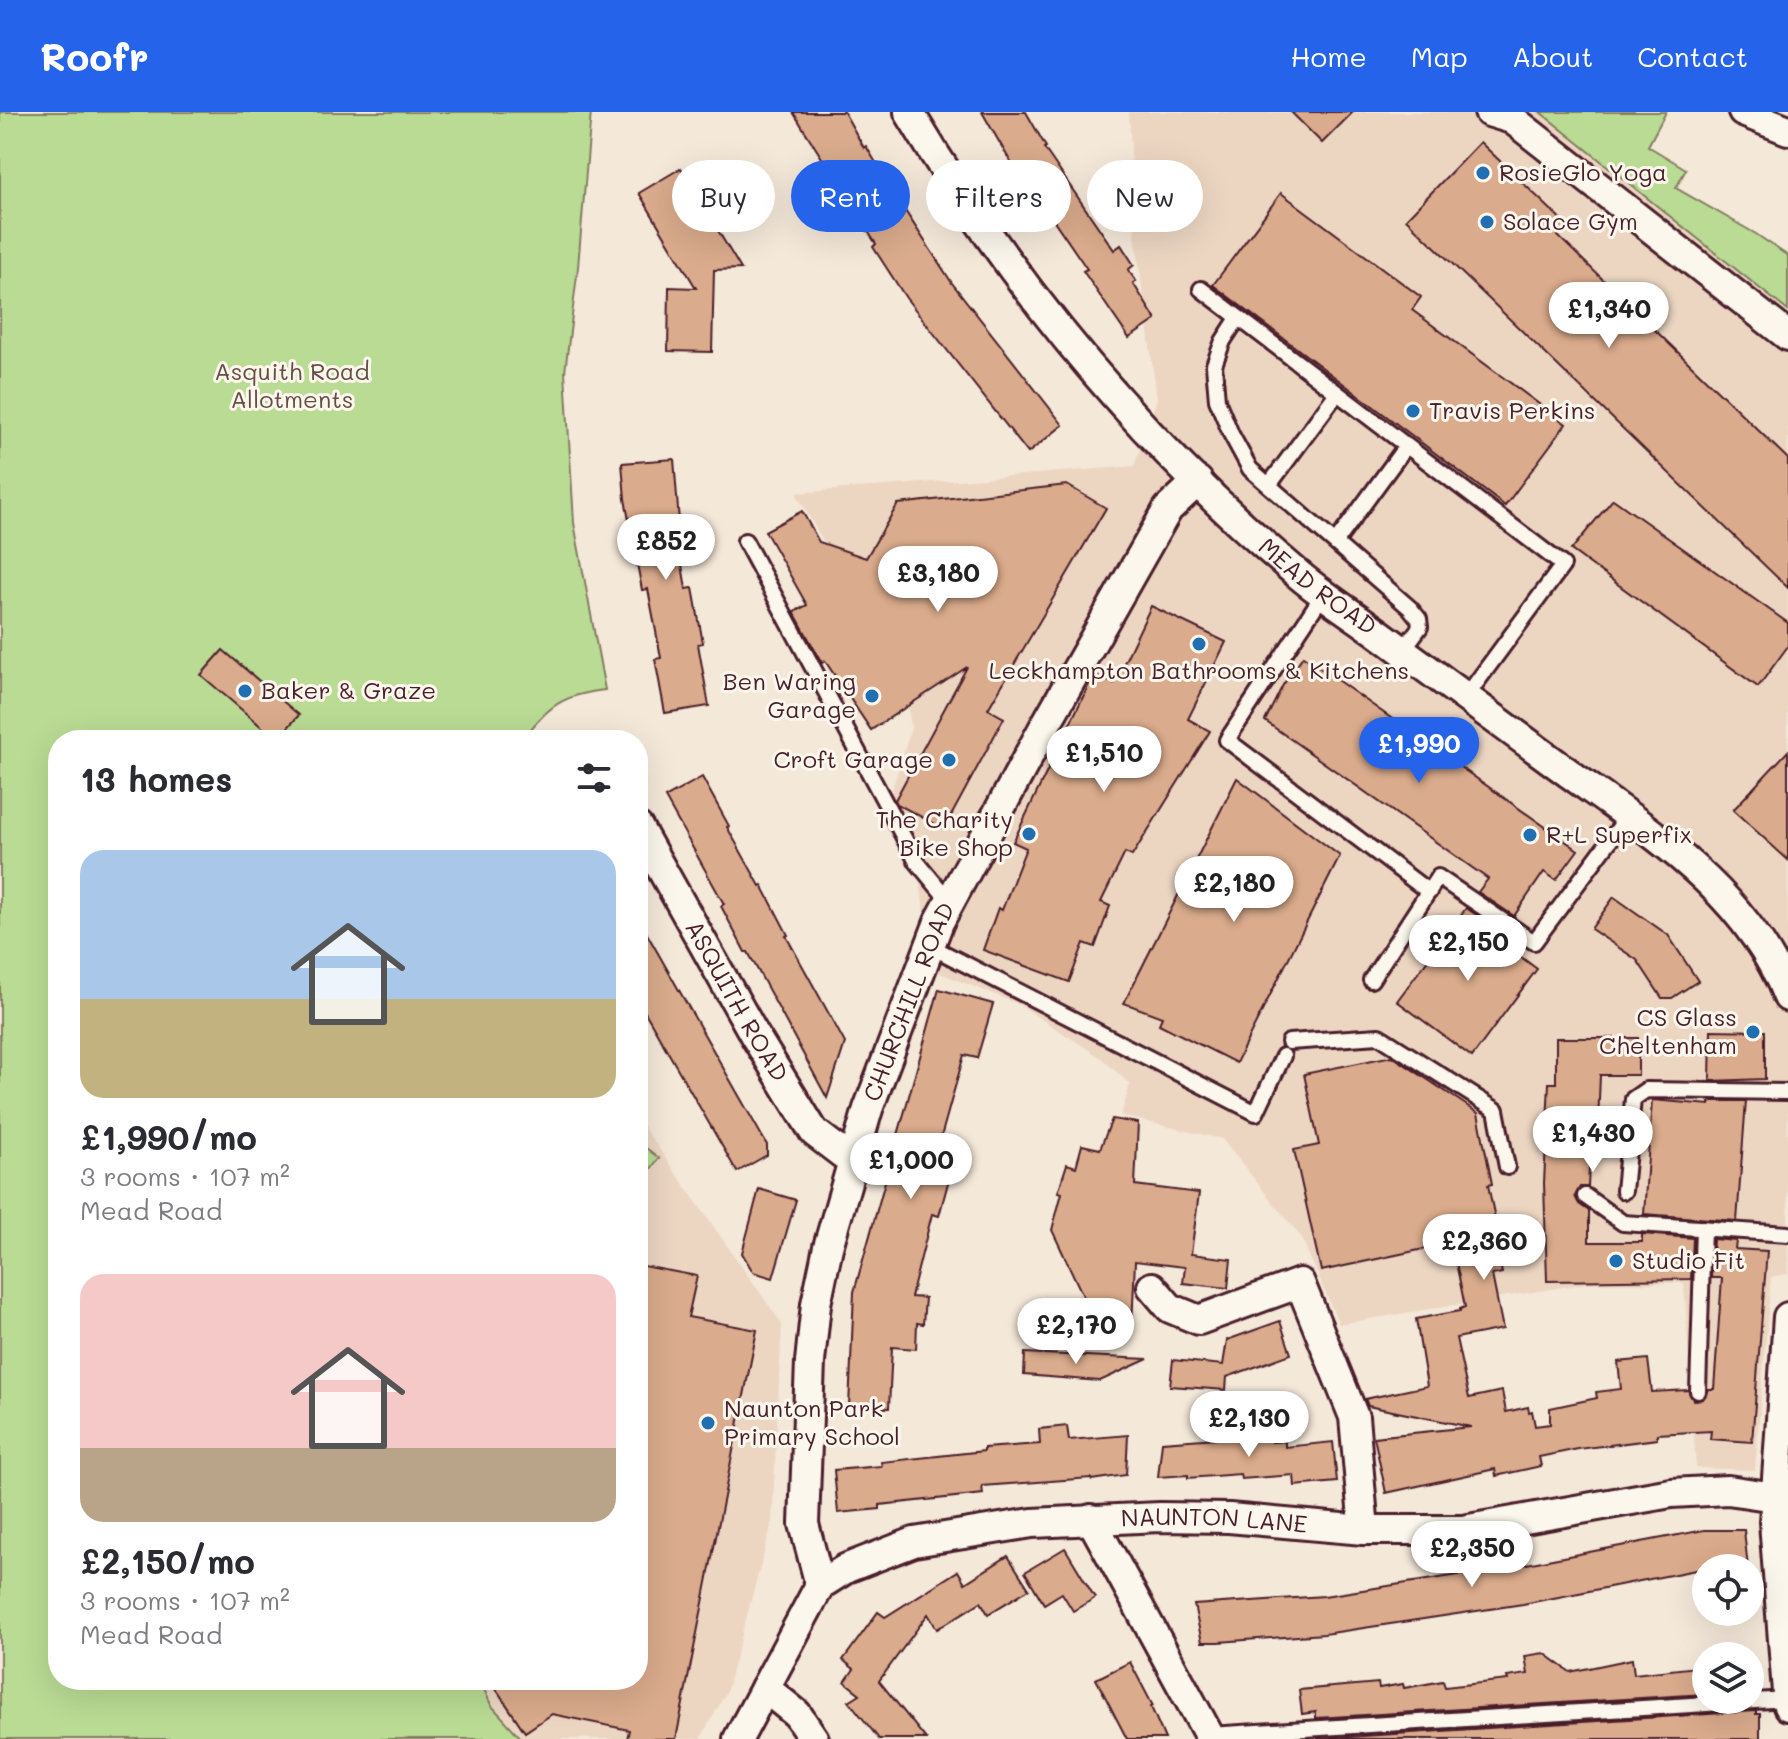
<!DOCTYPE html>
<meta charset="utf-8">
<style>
:root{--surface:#fff;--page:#f7f7f7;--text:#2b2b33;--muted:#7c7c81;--accent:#2563eb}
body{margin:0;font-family:Mali,sans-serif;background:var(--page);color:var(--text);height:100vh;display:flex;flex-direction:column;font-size:30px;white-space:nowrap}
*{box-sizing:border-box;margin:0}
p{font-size:26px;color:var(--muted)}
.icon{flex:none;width:44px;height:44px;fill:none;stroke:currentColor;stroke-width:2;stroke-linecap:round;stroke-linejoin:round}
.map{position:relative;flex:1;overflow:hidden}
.details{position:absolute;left:48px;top:618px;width:600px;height:960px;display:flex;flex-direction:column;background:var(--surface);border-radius:32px;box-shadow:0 8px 32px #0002}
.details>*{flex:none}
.guide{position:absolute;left:672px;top:48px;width:760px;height:72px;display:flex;gap:16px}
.buttons{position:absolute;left:1692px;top:1442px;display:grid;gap:16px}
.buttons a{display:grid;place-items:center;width:72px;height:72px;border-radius:50%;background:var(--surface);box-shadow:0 8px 32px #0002;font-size:40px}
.price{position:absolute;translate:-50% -68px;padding:0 18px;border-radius:28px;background:#fff;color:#222;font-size:26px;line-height:52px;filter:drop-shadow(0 2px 4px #0008)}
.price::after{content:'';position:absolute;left:50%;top:48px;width:24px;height:18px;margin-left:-12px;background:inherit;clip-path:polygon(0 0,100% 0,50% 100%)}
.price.current{background:var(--accent);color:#fff}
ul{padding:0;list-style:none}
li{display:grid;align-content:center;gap:16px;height:424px;padding:0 32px}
li span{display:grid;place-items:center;height:248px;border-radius:24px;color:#555}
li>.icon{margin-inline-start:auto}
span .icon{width:144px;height:144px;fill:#fffc;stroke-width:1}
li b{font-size:34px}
h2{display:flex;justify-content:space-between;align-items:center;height:96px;padding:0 32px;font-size:34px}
.chip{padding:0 28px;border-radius:36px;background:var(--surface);box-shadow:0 8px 32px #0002;font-size:28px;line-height:72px}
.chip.current{background:var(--accent);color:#fff}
header{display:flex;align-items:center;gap:48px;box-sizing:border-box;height:112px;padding:0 40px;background:var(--accent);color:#fff}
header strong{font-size:38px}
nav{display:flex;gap:44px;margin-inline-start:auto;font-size:28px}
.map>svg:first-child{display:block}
.built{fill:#ecd6c2}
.green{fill:#b9db94;stroke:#827d60;stroke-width:2}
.building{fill:#daab8c;stroke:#4a1f2b;stroke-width:2}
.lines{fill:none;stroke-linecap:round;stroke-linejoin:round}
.service-casing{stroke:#4a1f2b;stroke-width:20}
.minor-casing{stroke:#4a1f2b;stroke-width:34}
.service{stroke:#fbf7ec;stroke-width:14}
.minor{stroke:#fbf7ec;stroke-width:28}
.poi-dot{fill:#1f6fb2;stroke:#fbf7ec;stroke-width:3}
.labels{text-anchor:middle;stroke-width:6;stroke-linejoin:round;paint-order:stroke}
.poi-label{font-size:24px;fill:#4a1f2b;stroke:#fbf7ec;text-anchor:start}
.park-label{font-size:24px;fill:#664e45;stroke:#fbf7ec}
.street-label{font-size:24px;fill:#4a1f2b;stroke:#fbf7ec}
</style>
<header>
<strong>Roofr</strong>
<nav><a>Home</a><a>Map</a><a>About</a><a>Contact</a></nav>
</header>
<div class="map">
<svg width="1788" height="1627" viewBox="0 0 1788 1627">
<rect width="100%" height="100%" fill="#f4e8d9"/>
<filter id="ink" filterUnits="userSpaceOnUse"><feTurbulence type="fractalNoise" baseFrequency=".0125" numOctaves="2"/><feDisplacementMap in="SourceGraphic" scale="16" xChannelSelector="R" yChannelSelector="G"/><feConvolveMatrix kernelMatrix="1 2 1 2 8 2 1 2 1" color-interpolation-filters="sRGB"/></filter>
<g filter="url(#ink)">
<!-- built -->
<g class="built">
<path d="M1129,0h421l238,169v993l-17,3 -16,193 -59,-2 -12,-185h-96l-249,41 -38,-87 -79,-98 -101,-23 9,-32 -30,-27 -82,-53 -86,-34 -12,-88 -37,-62 28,-92 -7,-52 -26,-37 -82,-146 338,-27 23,-67 -22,-164z"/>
<path d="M638,1007l144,205 -10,199 -46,170 -26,46h-178l-31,-34 -11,-25h158z"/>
</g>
<!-- green -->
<g class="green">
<path d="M0,0h591l-13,155 -13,105 9,151 31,167c-44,5 -56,16 -83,50h-464v940h422l11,25 31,34h-522z"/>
<path d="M1540,0h126l-18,34 38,23 -10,19 80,46 32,22v55z"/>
<path d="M638,1030l21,16 -21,28z"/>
</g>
<!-- building -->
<g class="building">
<path d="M793,0h51l20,36 2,-2 34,57 52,80 111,142 -35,28 -122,-155 -33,-51 3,-3z"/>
<path d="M982,0h44l20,35 -2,1 70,102 7,-5 13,20 -6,5 8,11 -3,2 23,37 -27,18 -46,-67 4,-2 -71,-104 -3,1z"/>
<path d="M1291,0h62l-31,31z"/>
<path d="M1480,30l88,84 -10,10 230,223v129l-382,-369z"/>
<path d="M681,56l5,8 9,-5 14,23 -10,5 42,70 -27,1 -2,82 -44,-1 1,-64 27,1 -57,-95z"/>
<path d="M1281,81l140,104 -9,13 154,114 -61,82 -292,-221z"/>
<path d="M674,347l5,63h-4l11,67 7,-1 10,55 -5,1 11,62 -44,7 -10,-54 6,-1 -13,-69 -6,1 -17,-91 -3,-36z"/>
<path d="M1067,373l39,23 -118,201 16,9 -60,111 -47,-25 -2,-4 72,-133 -96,63 -46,-69 -3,2 -28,-51 13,-7 -42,-74 37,-20 17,31 47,16 32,-54z"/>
<path d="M1613,387l175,124v23l-30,41 -187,-137z"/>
<path d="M1151,494l75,36 -38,77 22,12 -78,125 -7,-3 -24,49 9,4 -15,41 -11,-4 -15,39 -86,-32 15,-42 4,2 24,-62 -13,-6 81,-168 20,10z"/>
<path d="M223,538l76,65 -22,25 -76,-65z"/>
<path d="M1303,544l275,194 -22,30 -12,-8 -30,44 -36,-24 10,-13 -223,-158 18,-36z"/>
<path d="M1788,639v109l-55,-50z"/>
<path d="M702,665l27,49 -2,1 33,59 2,-1 26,50 -2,1 59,107 -18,55 -79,-146h-3l-24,-46 3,-2 -59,-106z"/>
<path d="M1237,666l103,78 -104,207 -77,-39 3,-7 -38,-14z"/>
<path d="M1614,785l54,38 30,46 -26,17h-10l-25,-38 -46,-31z"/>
<path d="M1466,796l36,24 -5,7 40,30 -65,88 -75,-56z"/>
<path d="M638,806l129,227v10l-30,17 -99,-172z"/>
<path d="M939,877l54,15 -16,54 -13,-3 -23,82 18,5 -20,74 -7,-2 -21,83 14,1 -2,26 -6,-1 -1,26 -24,-2 -3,61 -40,-1 5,-115z"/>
<path d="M1711,918l54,1v48l-55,2z"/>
<path d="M1556,926h82v37h-38l-3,73 -7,-1 -2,40h-8l-5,9 4,8 10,7v31h53v-8l51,4 -2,41 -144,2 -3,-98 5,-100h7z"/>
<path d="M1392,944l86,57 14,71 -4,1 10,48 -5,1 9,39 -10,2 11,54 -47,9 13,60 33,-7 4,21 22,-5 1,5 3,-1 3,15 15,-2v-16l47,-10 -1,-6 25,-3 -3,-27 30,-3 4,33 36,-2 5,10 10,-1 5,-10h6l8,-111h-11l2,-39 23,2 -1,8 32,2 -15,191 -42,-3 1,-8 -54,3v5l-79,10 -39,8 2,9 -45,10 -1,-7 -109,24 -12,-56 97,-10 -103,-21 -3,-7 62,-13 -11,-67 44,-8v-2l5,-2 -13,-64 -131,28 -27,-121 25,-5 -15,-71z"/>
<path d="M1652,988l58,5v-4h36l-9,120 -93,-7z"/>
<path d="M1112,1007l26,4 -3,62 64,8 -8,61 40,5 -3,29 -45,-5 2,-16 -50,-6 -3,65 -40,-11 -40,-85 10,-37 -4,-1 9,-28 9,3 6,-22 18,4z"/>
<path d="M759,1077l37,11 -23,78 -20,-6 -11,-19z"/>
<path d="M638,1153l59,11 -9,41 69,13 -81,409h-49l2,-9 -77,-16 -27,18 -35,-52h148z"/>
<path d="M1280,1209l11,33 -64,23 -1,13 -56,-4 3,-26 50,5 4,-25z"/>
<path d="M1025,1241l123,6 -48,22 -76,-6z"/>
<path d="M1067,1314l2,14 59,-5 -2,40 -34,5 -1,-2 -109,8 1,8 -103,11v4l-42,4 -4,-43 48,-4 -1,-4 103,-11v-3l56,-4 -1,-15z"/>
<path d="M1272,1322v8l13,-1v6l48,-5 4,40 -42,4 -1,-11 -53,4 -1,-5 -52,4v-3l-30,2 4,-35z"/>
<path d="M1704,1418h40l4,38h-42l-183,36 -199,30 -105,8h-17l-8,-37 130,-9 192,-30z"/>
<path d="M1065,1436l30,50 -22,13 -11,-18 -18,11 -19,-32z"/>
<path d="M1008,1444l21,33 -41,25 -7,-12 -44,27 -9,-15 -49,67 47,58h-47l-30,-38 11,-7 -15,-12 9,-13 -11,-9 35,-48 7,5 73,-46 7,12z"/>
<path d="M1544,1541l26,19 62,-13 2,15 72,-8v28l-390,24v-6l-14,2 -3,-24 79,-7 1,5 24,-4 1,4 39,-7 2,6 63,-7 -1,-3 21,-3 -3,-18z"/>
<path d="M1130,1550l23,44 -2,1 14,32h-38l-31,-60z"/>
<path d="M1756,1599v3h4v25h-443z"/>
</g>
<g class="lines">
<defs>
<g id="service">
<path d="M1201,177l362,276 -98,133"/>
<path d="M1238,206l-15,23 -9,24 3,35 14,34 19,35 160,139 9,11 1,8 -18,24"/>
<path d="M1269,373l68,-92"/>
<path d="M745,429l172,321 33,40"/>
<path d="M1336,430l70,-96"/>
<path d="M1324,481l-97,147 202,152"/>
<path d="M930,834l326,167 27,-57"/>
<path d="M1371,868l67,-103 96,65 94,-126"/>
<path d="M1289,930l90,-6 117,74 11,57"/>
<path d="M1624,1079l9,-92 13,-9 142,2"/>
<path d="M1585,1084l38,27 165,11"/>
<path d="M1698,1279l5,-163"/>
<path d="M1209,1623l578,-36"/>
</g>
<g id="minor">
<path id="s1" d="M909,0c104,175 234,332 390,463 26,22 55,40 82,60 63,47 126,93 189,139 86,62 178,120 218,223"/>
<path d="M1489,0l23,7 276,217"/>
<path d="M1743,0l45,18"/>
<path id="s2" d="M638,715l117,209 59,96 38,29"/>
<path d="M1152,1175l18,21 29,12 101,-37 54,134 10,113"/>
<path d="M1788,1205l-14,205 14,184"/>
<path d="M1091,1407l120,220"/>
<path id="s3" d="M820,1473l-16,-61 6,-162 6,-58 12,-57 40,-138 71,-187 104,-193 125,-220 30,-28"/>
<path d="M765,1576l32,26 17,25"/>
<path id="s4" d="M738,1627l82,-154 27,-17 67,-26 118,-19 128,-6 69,1 135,12h99l208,-37 57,-3 60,9"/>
</g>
</defs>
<!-- service casing -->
<use href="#service" class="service-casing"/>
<!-- minor casing -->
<use href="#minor" class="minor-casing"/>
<!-- service -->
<use href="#service" class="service"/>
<!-- minor -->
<use href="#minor" class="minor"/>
</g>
</g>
<!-- markers -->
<g class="poi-dot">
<circle cx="1483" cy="61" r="8"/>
<circle cx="1487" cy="110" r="8"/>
<circle cx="1413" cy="299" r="8"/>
<circle cx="1199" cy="532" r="8"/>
<circle cx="245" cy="579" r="8"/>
<circle cx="872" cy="584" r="8"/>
<circle cx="949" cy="648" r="8"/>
<circle cx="1029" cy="722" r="8"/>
<circle cx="1530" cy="723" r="8"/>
<circle cx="1753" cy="920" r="8"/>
<circle cx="1616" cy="1149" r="8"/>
<circle cx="708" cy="1311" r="8"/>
</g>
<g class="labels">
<!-- poi labels -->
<g class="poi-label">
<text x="1499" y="69">RosieGlo Yoga</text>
<text x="1503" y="118">Solace Gym</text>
<text x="1429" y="307">Travis Perkins</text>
<text x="1199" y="567" text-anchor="middle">Leckhampton Bathrooms &amp; Kitchens</text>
<text x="856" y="578" text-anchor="end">Ben Waring<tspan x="856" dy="28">Garage</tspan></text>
<text x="261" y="587">Baker &amp; Graze</text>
<text x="933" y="656" text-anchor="end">Croft Garage</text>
<text x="1013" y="716" text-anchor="end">The Charity<tspan x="1013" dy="28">Bike Shop</tspan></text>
<text x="1546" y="731">R+L Superfix</text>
<text x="1737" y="914" text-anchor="end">CS Glass<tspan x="1737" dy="28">Cheltenham</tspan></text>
<text x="1632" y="1157">Studio Fit</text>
<text x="724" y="1305">Naunton Park<tspan x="724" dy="28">Primary School</tspan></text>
</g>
<!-- park labels -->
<g class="park-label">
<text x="292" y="268">Asquith Road<tspan x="292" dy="28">Allotments</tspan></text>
</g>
<!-- street labels -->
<g class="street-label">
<text dy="8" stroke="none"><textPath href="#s1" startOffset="630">MEAD ROAD</textPath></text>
<text dy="8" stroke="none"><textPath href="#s2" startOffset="200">ASQUITH ROAD</textPath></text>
<text dy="8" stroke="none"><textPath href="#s3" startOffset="600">CHURCHILL ROAD</textPath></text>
<text dy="8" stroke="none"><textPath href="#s4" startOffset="580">NAUNTON LANE</textPath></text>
</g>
</g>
</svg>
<div class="buttons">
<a><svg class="icon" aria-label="locate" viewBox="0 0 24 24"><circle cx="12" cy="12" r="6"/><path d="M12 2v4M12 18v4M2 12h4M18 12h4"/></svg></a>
<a><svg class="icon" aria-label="layers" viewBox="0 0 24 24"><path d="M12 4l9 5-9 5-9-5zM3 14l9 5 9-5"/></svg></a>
</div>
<b class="price" style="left:1609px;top:238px">£1,340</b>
<b class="price" style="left:666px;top:470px">£852</b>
<b class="price" style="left:938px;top:502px">£3,180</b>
<b class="price current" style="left:1419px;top:673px">£1,990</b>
<b class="price" style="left:1104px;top:682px">£1,510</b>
<b class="price" style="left:1234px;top:812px">£2,180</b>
<b class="price" style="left:1468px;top:871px">£2,150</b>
<b class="price" style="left:1593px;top:1062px">£1,430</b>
<b class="price" style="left:911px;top:1089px">£1,000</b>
<b class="price" style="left:1484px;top:1170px">£2,360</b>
<b class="price" style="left:1076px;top:1254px">£2,170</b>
<b class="price" style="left:1249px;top:1347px">£2,130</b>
<b class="price" style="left:1472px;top:1477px">£2,350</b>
<div class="guide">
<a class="chip">Buy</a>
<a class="chip current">Rent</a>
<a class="chip">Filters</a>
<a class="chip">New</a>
</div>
<section class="details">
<h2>13 homes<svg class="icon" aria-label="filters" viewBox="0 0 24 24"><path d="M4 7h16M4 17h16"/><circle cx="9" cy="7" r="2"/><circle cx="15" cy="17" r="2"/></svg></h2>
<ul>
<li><span style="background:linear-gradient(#a9c7e8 60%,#c2b280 0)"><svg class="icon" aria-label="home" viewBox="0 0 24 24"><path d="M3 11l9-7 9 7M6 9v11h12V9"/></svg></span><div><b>£1,990/mo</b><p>3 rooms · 107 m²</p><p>Mead Road</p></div></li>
<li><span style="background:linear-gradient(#f6c9c9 70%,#b9a48a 0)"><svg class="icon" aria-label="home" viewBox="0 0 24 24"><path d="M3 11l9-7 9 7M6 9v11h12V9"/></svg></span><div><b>£2,150/mo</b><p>3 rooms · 107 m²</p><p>Mead Road</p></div></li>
</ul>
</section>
</div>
